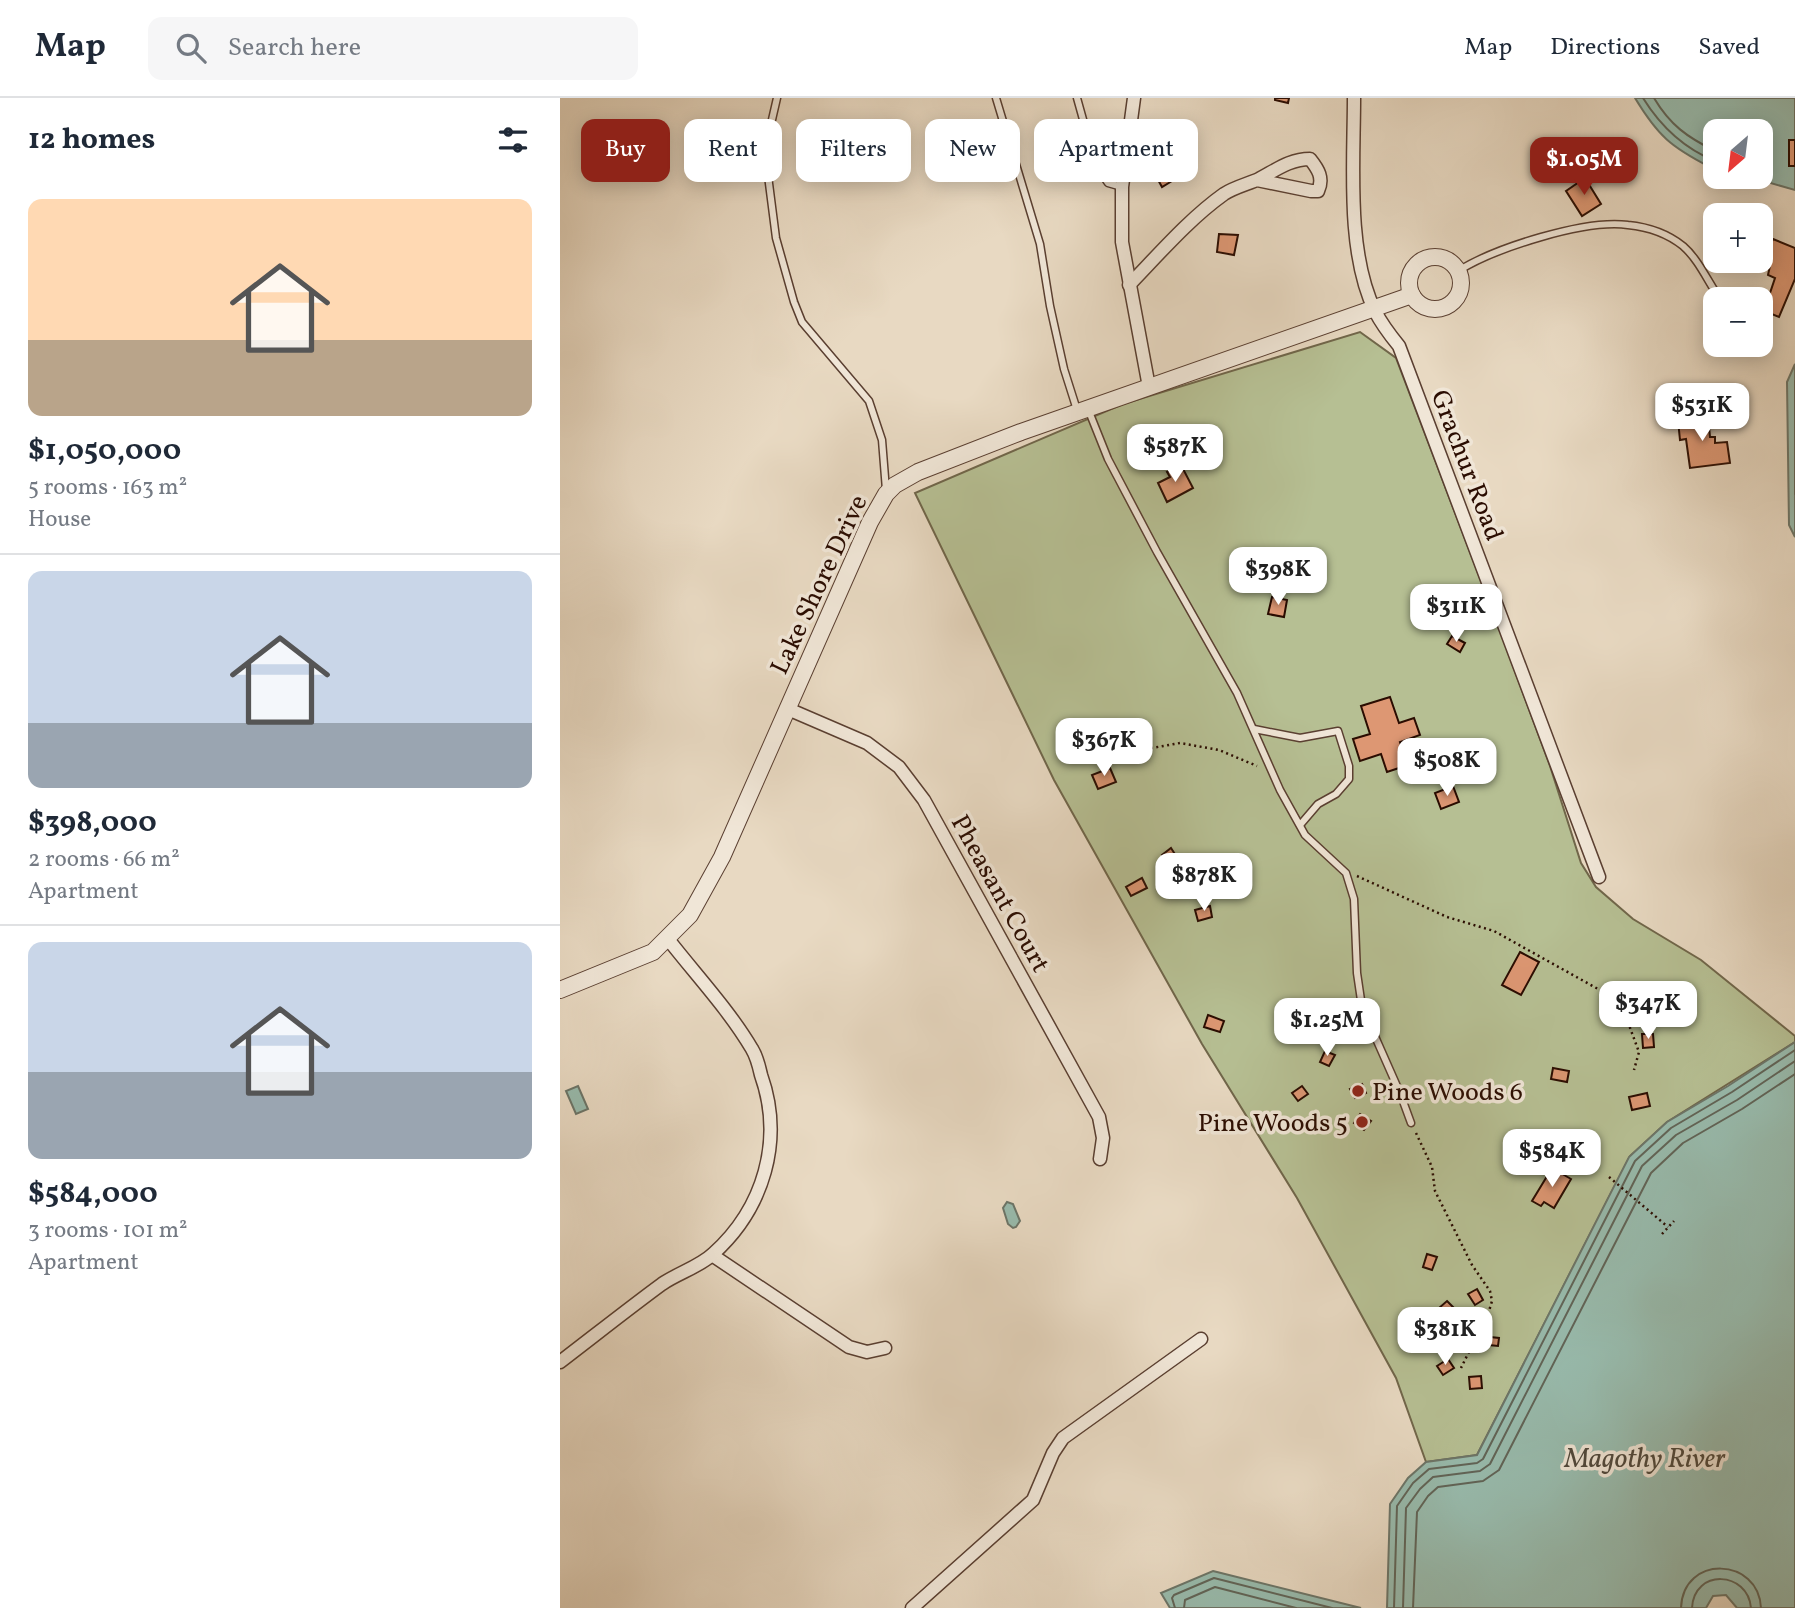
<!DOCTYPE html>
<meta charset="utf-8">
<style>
:root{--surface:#fff;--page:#f6f6f7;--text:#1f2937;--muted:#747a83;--line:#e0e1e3;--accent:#8f2418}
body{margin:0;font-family:Vollkorn,serif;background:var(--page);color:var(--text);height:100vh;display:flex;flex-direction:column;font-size:26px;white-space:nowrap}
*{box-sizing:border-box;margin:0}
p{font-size:23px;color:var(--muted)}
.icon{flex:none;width:38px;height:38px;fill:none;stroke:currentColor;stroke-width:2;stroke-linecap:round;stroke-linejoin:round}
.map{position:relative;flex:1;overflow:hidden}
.side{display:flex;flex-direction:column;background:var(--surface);width:560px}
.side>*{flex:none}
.top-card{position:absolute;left:21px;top:21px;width:665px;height:63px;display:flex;gap:14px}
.needle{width:46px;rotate:208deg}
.tools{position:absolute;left:1143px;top:21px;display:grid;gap:14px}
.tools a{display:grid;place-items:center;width:70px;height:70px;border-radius:14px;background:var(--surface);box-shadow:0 4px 18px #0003;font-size:35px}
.price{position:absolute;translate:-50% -60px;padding:0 16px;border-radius:14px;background:#fff;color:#222;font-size:23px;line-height:46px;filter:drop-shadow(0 2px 4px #0008)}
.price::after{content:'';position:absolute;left:50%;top:42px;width:21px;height:16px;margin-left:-10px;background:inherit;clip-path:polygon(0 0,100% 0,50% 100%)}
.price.current{background:var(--accent);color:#fff}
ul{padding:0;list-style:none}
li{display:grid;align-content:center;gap:14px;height:371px;padding:0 28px}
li+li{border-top:2px solid var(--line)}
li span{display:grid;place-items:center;height:217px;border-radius:14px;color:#555}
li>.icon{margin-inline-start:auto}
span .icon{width:126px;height:126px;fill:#fffc;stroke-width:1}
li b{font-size:30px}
h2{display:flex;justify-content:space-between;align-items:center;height:84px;padding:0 28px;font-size:30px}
.pill{padding:0 24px;border-radius:14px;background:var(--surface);box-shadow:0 4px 18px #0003;font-size:24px;line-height:63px}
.pill.current{background:var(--accent);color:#fff}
header{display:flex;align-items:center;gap:42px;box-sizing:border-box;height:98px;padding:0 35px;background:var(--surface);border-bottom:2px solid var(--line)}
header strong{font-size:33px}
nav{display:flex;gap:38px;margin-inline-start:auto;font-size:24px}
.search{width:490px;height:63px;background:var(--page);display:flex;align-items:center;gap:18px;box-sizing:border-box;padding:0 24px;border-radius:14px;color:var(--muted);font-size:26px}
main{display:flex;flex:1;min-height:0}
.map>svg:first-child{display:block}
.green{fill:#b6bf93;stroke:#70664a;stroke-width:2}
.water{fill:#98bbad;stroke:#6c7568;stroke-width:2}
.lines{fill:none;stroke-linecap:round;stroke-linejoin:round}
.shore{stroke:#616457;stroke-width:2}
.building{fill:#dd9773;stroke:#2a0c01;stroke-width:2}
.service-casing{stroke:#5a3f31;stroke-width:9}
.minor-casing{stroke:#5a3f31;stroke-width:15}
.tertiary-casing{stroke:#5a3f31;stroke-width:18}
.path{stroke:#2a0c01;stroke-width:2.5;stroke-dasharray:2 3.5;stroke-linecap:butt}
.service{stroke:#f0e6d7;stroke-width:6}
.minor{stroke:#f0e6d7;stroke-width:12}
.tertiary{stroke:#f0e6d7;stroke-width:16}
.poi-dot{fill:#8f2418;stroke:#f0e6d7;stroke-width:2.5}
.labels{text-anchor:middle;stroke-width:7;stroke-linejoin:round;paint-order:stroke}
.street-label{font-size:26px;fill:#2a0c01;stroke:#f0e6d7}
.poi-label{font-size:26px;fill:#2a0c01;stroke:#f0e6d7;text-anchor:start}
.water-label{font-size:28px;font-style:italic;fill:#50493d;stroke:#f0e6d7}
</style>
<header>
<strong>Map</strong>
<div class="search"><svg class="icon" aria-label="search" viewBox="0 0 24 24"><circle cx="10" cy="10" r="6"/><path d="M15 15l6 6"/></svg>Search here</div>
<nav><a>Map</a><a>Directions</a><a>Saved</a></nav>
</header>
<main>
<section class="side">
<h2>12 homes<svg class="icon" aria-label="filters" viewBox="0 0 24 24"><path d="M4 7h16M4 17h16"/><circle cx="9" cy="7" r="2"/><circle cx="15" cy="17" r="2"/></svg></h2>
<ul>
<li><span style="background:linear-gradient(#ffd9b3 65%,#b9a48a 0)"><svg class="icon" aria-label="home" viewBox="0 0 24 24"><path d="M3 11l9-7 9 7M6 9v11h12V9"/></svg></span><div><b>$1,050,000</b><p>5 rooms · 163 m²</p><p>House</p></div></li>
<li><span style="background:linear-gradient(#c9d6e8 70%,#9aa5b1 0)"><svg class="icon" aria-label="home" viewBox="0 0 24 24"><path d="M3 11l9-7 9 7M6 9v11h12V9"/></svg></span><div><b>$398,000</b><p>2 rooms · 66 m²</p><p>Apartment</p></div></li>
<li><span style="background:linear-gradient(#c9d6e8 60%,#9aa5b1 0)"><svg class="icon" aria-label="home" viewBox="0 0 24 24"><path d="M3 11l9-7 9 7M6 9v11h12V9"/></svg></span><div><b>$584,000</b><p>3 rooms · 101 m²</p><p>Apartment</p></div></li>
</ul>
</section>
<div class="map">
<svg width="1235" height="1510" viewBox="0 0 1235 1510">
<rect width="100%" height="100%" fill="#e8d9c2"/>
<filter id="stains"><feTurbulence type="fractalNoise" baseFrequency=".00286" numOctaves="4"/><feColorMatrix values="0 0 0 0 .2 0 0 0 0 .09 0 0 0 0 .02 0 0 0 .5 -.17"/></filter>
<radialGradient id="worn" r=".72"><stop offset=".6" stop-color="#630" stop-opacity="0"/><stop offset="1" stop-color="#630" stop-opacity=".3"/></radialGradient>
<!-- green -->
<path class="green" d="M800,234l36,26 103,270 51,138 31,97 15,24 37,32 68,41 94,76v6l-128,80 -37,34 -153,299 -51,7 -30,-84 -99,-180 -95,-154 -148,-264 -139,-287 208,-89z"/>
<!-- water -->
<g class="water">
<path d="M1075,0h160v92l-45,-13h10v-46h-45v37l-5,-1c-39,-20 -52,-31 -75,-69z"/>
<path d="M1235,266v173l-6,-12 -2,-143z"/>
<path d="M1235,944v566h-58l-11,-13 -13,1 -7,12h-319l3,-104 18,-26 18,-16 51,-7 152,-298 38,-35 61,-36z"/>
<path d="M18,988l10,23 -12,5 -10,-23z"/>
<path d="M447,1104l6,2 7,17 -4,6 -3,1 -5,-4 -5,-16z"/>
<path d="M653,1473l148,37h-191l-9,-15z"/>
</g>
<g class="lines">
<!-- shore -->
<g class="shore">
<path d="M1083,0c18,29 40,50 72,63"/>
<path d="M1094,0c16,27 33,39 61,53"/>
<path d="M1235,283v113"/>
<path d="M615,1510l-3,-10 2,-3 40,-17 118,30"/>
<path d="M624,1510l1,-8 30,-13 81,21"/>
<path d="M834,1510l3,-102 16,-23 16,-14 48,-6 6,-4 152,-298 36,-33 61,-36 63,-42"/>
<path d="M843,1510l3,-100 14,-19 13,-12 47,-6 10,-7 152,-298 34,-31 61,-35 58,-39"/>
<path d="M853,1510l4,-96 11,-16 10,-9 45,-6 16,-11 152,-297 32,-30 59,-34 53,-35"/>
<path d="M1121,1510c2,-54 78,-51 80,0"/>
<path d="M1132,1510c2,-40 56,-37 59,0"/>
</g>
</g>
<!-- building -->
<g class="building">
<path d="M715,0h14l-1,5 -13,-3z"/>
<rect x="1229" y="42" width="6" height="26"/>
<path d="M602,64l10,19 -10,6 -11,-20z"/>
<path d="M1025,80l16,26 -19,12 -16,-25z"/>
<path d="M659,136l19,1 -4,20 -17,-3z"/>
<path d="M1213,141l22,9v31l-16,38 -15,-6 11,-33 -7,-3 3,-14 -6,-2z"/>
<path d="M1148,318l2,21h5v6l12,-1 3,21 -40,5 -4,-29 -6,1 -2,-20z"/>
<path d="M621,367l12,23 -26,14 -9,-19 12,-6 -3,-5z"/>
<path d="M712,499l15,3 -3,17 -16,-3z"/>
<path d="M892,538l13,7 -5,9 -13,-8z"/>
<path d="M830,599l9,26 15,-5 6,17 -20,7 8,23 -21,7 -6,-18 -21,7 -7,-22 17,-5 -9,-28z"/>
<path d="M550,670l6,14 -18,7 -6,-14z"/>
<path d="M893,688l6,16 -18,7 -6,-16z"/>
<path d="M611,750l7,11 -9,6 -7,-10z"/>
<path d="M640,772l10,6 -7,11 -10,-7z"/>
<path d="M582,780l5,10 -16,8 -5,-9z"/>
<path d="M650,808l2,11 -14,4 -3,-11z"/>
<path d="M960,854l19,10 -18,33 -19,-10z"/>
<path d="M648,917l16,6 -4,11 -16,-5z"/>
<path d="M1082,936h11l1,13 -11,1z"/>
<path d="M765,953l10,4 -6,11 -9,-4z"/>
<path d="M993,970l16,3 -2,11 -16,-3z"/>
<path d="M802,986l4,9 -11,5 -5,-9z"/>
<path d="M742,988l6,8 -10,7 -6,-8z"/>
<path d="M1087,995l3,13 -18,4 -3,-13z"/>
<path d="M800,1016l11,7 -7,9 -10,-7z"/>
<path d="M992,1070l19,11 -17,29 -10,-6 -3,4 -9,-5z"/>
<path d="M867,1156l10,3 -5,13 -9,-3z"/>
<path d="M917,1191l6,11 -8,5 -7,-11z"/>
<path d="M887,1203l9,9 -8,8 -9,-10z"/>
<path d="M884,1235l11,3 -2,11 -12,-3z"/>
<path d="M930,1239l9,1 -1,8 -9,-1z"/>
<path d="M888,1261l6,9 -11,7 -6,-9z"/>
<path d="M921,1278l1,12 -12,1 -1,-12z"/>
</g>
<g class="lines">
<defs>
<g id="service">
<path d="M217,0l-9,39 -2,23 10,78 18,64 8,20 67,79 13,39 4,50"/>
<path d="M436,0l44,146 10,62 14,63 13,41"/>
<path d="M517,0l19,68 12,17 14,4"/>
<path d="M898,173c37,-23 127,-52 170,-46 20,2 40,9 55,21 16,14 25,36 37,53"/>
<path d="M528,311l20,50 49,93 80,141 43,97 25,45 41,38 8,26 3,74 5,34 38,86 11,30"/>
<path d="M694,631l46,9 38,-7 11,35v13l-13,15 -18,10 -18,21"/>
</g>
<g id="minor">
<path d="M574,0l-12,89v55l27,145"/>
<path d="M794,0c0,64 -8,154 21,213 6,12 15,24 24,35l200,531"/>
<path d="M569,187c30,-31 60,-66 95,-91 11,-7 24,-10 35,-15 17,-9 31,-20 51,-20 8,10 14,19 8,32h-7l-54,-11"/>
<path d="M228,611l79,34 32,24 25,33 175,317 4,21 -3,21"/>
<path d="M152,1157l137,92 18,5 18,-4"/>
<path d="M0,1264c34,-26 68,-53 102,-78 16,-11 37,-17 51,-30 51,-46 71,-114 48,-179 -2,-9 -4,-18 -9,-26 -23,-39 -56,-74 -84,-110"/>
<path d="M352,1510l121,-108 20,-47 10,-15 138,-99"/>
</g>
<g id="tertiary">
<circle cx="875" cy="185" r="26"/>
<path d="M0,892l93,-38 37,-37 32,-58 148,-335 16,-28 9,-9 23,-13 103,-40 391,-137"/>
</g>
</defs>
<!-- service casing -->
<use href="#service" class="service-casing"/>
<!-- minor casing -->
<use href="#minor" class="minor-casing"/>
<!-- tertiary casing -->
<use href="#tertiary" class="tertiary-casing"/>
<!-- path -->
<g class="path">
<path d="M517,640l30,19 13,4 32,-13 28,-5 39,7 38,16"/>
<path d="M797,778l90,41 47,14 122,68 7,10 16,43 -5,18"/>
<path d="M856,1035l16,34 3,24 37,74 18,26 2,10 -3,10 -28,57"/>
<path d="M1049,1079l59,50"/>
<path d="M1102,1136l12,-13"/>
</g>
<!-- service -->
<use href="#service" class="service"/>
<!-- minor -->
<use href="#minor" class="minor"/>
<!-- tertiary -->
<use href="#tertiary" class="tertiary"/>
</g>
<!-- markers -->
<g class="poi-dot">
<circle cx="798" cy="993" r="7"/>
<circle cx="802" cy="1024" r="7"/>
</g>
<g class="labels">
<!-- street labels -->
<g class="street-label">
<text transform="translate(908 367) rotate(69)" y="9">Grachur Road</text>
<text transform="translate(258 486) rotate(-65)" y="9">Lake Shore Drive</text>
<text transform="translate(441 795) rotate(61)" y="9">Pheasant Court</text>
</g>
<!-- poi labels -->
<g class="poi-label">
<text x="812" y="1002">Pine Woods 6</text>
<text x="788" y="1033" text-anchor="end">Pine Woods 5</text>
</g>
<!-- water labels -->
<g class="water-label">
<text x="1085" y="1369">Magothy River</text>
</g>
</g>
<rect width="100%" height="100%" filter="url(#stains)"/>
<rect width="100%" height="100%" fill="url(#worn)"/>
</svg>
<div class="tools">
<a><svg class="needle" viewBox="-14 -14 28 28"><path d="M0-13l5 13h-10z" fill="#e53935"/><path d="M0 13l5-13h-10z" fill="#747a83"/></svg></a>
<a>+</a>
<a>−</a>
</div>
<b class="price current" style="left:1024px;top:99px">$1.05M</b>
<b class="price" style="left:1142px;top:345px">$531K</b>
<b class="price" style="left:615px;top:386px">$587K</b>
<b class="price" style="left:718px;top:509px">$398K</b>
<b class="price" style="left:896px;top:546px">$311K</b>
<b class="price" style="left:544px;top:680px">$367K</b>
<b class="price" style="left:887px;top:700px">$508K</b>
<b class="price" style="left:644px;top:815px">$878K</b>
<b class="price" style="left:1088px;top:943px">$347K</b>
<b class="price" style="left:767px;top:960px">$1.25M</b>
<b class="price" style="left:992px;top:1091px">$584K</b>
<b class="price" style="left:885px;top:1269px">$381K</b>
<div class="top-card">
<a class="pill current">Buy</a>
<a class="pill">Rent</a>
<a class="pill">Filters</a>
<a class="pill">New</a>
<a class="pill">Apartment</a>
</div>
</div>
</main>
